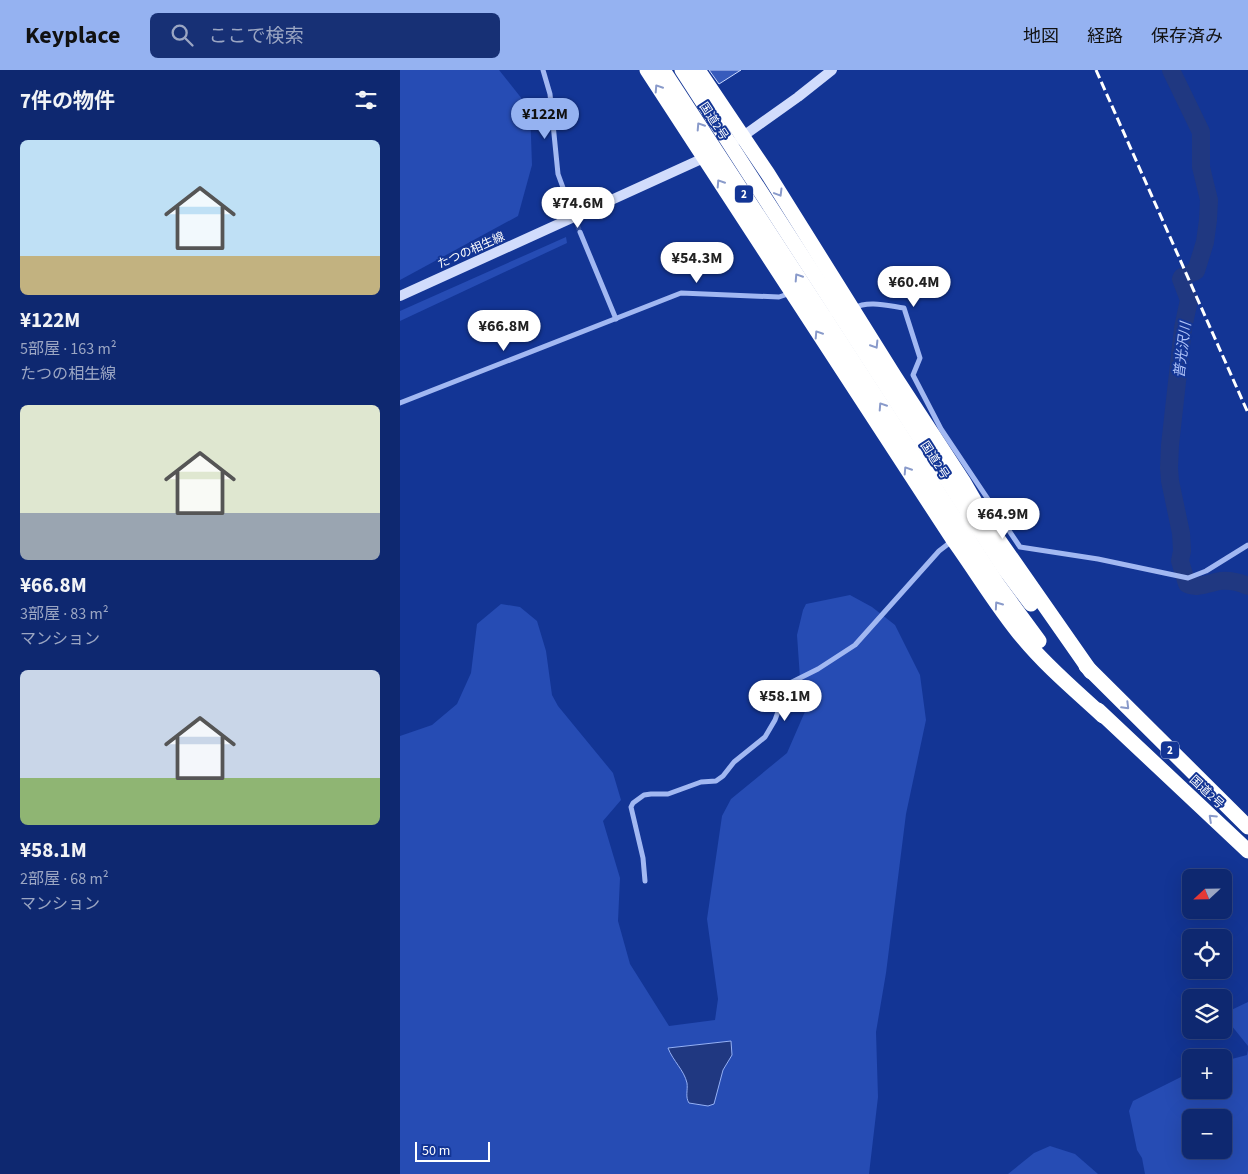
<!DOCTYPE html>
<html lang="ja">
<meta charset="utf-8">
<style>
:root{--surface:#0e2870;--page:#173075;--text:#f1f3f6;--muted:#9ba6c3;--line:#2e4483;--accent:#95b2f1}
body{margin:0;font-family:"Source Sans 3","Noto Sans JP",sans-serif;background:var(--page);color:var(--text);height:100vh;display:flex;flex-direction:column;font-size:19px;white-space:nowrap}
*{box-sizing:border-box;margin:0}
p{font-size:16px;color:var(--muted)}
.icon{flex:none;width:28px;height:28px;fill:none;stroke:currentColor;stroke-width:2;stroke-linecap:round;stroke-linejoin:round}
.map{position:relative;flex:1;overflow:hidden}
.drawer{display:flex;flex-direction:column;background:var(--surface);width:400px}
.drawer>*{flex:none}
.needle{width:32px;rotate:248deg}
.controls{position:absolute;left:782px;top:799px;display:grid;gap:10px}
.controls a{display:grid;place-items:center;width:50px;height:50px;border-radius:8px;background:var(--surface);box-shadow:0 5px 20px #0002,0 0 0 1px var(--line);font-size:25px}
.scale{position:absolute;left:15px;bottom:12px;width:75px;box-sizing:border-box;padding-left:5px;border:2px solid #fff;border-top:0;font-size:14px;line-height:18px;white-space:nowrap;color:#fff;-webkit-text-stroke:4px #133595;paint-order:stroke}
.price{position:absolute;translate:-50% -42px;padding:0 11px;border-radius:18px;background:#fff;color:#222;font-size:16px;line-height:32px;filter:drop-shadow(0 1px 2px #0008)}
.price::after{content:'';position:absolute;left:50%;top:30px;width:15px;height:11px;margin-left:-8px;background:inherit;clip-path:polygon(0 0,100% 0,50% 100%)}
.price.selected{background:var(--accent);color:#111}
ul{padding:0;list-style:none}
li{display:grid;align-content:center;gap:10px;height:265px;padding:0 20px}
li span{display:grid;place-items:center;height:155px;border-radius:8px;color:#555}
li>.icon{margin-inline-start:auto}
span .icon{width:90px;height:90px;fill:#fffc;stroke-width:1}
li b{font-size:21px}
h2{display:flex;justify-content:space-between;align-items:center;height:60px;padding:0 20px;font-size:21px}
header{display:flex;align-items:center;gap:30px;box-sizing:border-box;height:70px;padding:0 25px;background:var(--accent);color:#111}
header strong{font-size:24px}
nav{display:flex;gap:28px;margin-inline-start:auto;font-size:18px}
.search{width:350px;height:45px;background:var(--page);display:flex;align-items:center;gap:12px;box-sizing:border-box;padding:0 18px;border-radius:8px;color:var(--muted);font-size:19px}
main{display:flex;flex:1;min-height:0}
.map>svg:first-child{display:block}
.green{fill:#264cb4;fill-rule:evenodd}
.water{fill:#203881;stroke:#94b0f5}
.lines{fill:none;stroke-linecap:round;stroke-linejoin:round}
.river{stroke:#203881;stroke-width:18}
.building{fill:#375bbc;stroke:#cad8fd}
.street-tunnel{stroke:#3653a5;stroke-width:5;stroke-dasharray:5 2.5;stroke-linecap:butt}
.street{stroke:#a2b8f2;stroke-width:5}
.secondary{stroke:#d1dcfc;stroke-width:10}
.highway{stroke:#fff;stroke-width:15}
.rail{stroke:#fff;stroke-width:3;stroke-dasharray:9 4;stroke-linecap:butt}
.highway-bridge{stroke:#fff;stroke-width:15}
.oneway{stroke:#899aca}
.labels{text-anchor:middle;stroke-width:4;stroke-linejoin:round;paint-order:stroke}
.shield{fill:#133595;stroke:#b8c2df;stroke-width:1}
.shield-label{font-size:11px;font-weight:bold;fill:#fff}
.street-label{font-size:12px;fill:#fff;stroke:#133595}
.water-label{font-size:14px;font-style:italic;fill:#afc3f9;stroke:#133595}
</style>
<header>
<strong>Keyplace</strong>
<div class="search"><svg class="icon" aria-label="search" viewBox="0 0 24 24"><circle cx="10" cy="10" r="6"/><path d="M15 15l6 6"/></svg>ここで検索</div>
<nav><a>地図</a><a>経路</a><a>保存済み</a></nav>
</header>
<main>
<section class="drawer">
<h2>7件の物件<svg class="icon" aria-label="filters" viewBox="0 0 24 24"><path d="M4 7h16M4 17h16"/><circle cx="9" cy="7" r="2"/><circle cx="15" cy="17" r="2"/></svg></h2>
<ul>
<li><span style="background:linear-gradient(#bfe0f5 75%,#c2b280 0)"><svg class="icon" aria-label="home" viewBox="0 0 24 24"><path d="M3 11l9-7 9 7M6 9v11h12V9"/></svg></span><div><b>¥122M</b><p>5部屋 · 163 m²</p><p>たつの相生線</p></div></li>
<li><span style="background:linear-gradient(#dfe7d0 70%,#9aa5b1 0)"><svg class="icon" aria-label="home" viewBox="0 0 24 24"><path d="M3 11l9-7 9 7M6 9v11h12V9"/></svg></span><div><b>¥66.8M</b><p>3部屋 · 83 m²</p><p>マンション</p></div></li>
<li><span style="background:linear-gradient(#c9d6e8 70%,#8fb573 0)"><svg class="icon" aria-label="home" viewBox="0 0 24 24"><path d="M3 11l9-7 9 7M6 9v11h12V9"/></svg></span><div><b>¥58.1M</b><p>2部屋 · 68 m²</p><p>マンション</p></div></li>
</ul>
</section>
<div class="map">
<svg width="848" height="1104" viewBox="0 0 848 1104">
<rect width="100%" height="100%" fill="#133595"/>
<!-- green -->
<g class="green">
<path d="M0,0h99l31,39 2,56 -14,51 -118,64z"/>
<path d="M166,167l1,6 -167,78v-10z"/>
<path d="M450,525l22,12 23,18 25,50 6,45 -20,94 -20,159 -10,59 2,65 -9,77h-469v-438l32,-11 25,-21 14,-31 6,-49 24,-20 19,3 17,14 9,30 6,44 6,11 55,67 8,27 -18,21 17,57 -2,43 12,43 39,62 46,-6 3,-21 -11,-80 15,-103 9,-17 56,-46 20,-46 -7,-29 -3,-43 6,-25 3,-6z"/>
<path d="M848,932v44l-21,-26v-8z"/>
<path d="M848,980v124h-103l-3,-16 -5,-8 -8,-39 4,-10 58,-29v18h33v-29l23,-6zM791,1048h33v32h-33z"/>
<path d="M650,1076l25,8 23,20h-90l26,-21z"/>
</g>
<!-- water -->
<path class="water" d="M331,971l1,14 -9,15 -9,34 -6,2 -19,-3c-4,-6 -1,-13 -2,-20 -3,-13 -14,-22 -19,-35z"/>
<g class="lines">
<!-- river -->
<path class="river" d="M771,0l30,62v35l8,33 -1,20 -3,22 -9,29 -14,6 -1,2 8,21 -6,28 -13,117 -1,23 1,13 11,52 1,18 -2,10 7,23c9,5 22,-1 33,-3 10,-1 19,1 28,5"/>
</g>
<!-- building -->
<path class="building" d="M309,0h32l-22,14z"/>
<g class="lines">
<!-- street-tunnel -->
<path class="street-tunnel" d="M169,134l11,28"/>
<!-- street -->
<g class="street">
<path d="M143,0l7,24 8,80 11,30"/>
<path d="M180,162l36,87"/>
<path d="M454,238c14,-8 35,-2 50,0l16,50 -7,17 28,54 79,118 78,12 90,19 18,-7 42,-26"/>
<path d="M0,333l281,-110 98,4 12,-4"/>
<path d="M245,811l-2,-23 -12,-51 2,-4 11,-8 7,-1h17l33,-12 15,-1 7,-5 11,-14 31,-25 10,-17 13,-36 30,-15 37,-24 84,-94 13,-10"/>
</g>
<!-- secondary -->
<g class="secondary">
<path d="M339,69l59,-42 34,-27"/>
<path d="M0,226l308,-140"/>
</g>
<!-- highway -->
<g class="highway">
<path d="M247,0l305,468c24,33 45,69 71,100 24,29 53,53 80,78"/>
<path d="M298,0l70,104 127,203 68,104 26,45 102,146"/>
<path d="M437,240l167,258 27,36"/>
<path d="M425,248l173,267 41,56"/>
<path d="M686,596l162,161"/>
<path d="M698,640l150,141"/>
</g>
<!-- rail -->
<path class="rail" d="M696,0l152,343"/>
<!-- highway-bridge -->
<g class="highway-bridge">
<path d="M263,0l162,248"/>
<path d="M282,0l155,240"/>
</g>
</g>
<!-- one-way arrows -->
<defs><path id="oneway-chevron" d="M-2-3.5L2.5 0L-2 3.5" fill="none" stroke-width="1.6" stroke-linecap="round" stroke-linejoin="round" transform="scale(1.25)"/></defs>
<g class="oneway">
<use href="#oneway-chevron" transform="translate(258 18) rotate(-123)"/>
<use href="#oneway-chevron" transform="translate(300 56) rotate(-123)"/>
<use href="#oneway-chevron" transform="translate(320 113) rotate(-123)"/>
<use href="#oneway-chevron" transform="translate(379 123) rotate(59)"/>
<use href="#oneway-chevron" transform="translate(398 207) rotate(-123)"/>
<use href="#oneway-chevron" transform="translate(418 264) rotate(-123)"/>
<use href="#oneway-chevron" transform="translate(475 275) rotate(58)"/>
<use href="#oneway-chevron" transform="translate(482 336) rotate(-123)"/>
<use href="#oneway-chevron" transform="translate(507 400) rotate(-123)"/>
<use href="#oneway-chevron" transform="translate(598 535) rotate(-125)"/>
<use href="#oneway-chevron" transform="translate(726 636) rotate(45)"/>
<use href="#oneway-chevron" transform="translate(812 748) rotate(-137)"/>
</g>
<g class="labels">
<!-- shield labels -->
<g class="shield">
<rect x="335" y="115.5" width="18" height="17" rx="4"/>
<rect x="761" y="671.5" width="18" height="17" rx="4"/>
</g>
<g class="shield-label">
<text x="344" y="128">2</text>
<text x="770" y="684">2</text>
</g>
<!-- street labels -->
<g class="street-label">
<text transform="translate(314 51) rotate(57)" y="4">国道2号</text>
<text transform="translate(71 180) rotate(-24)" y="4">たつの相生線</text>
<text transform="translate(535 390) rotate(57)" y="4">国道2号</text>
<text transform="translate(807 722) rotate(43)" y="4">国道2号</text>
</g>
<!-- water labels -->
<g class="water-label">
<text transform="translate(782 280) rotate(-83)" y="5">普光沢川</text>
</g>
</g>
</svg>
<div class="controls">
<a><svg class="needle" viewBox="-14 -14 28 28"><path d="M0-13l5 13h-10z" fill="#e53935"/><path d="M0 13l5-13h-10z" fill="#9ba6c3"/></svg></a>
<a><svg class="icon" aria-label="locate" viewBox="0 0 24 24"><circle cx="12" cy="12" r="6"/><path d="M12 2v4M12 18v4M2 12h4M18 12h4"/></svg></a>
<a><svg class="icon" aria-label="layers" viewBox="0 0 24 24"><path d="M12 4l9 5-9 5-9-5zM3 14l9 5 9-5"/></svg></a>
<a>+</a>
<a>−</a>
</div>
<div class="scale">50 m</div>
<b class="price selected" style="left:145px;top:70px">¥122M</b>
<b class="price" style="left:178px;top:159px">¥74.6M</b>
<b class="price" style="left:297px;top:214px">¥54.3M</b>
<b class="price" style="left:514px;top:238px">¥60.4M</b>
<b class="price" style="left:104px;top:282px">¥66.8M</b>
<b class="price" style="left:603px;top:470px">¥64.9M</b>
<b class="price" style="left:385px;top:652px">¥58.1M</b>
</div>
</main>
